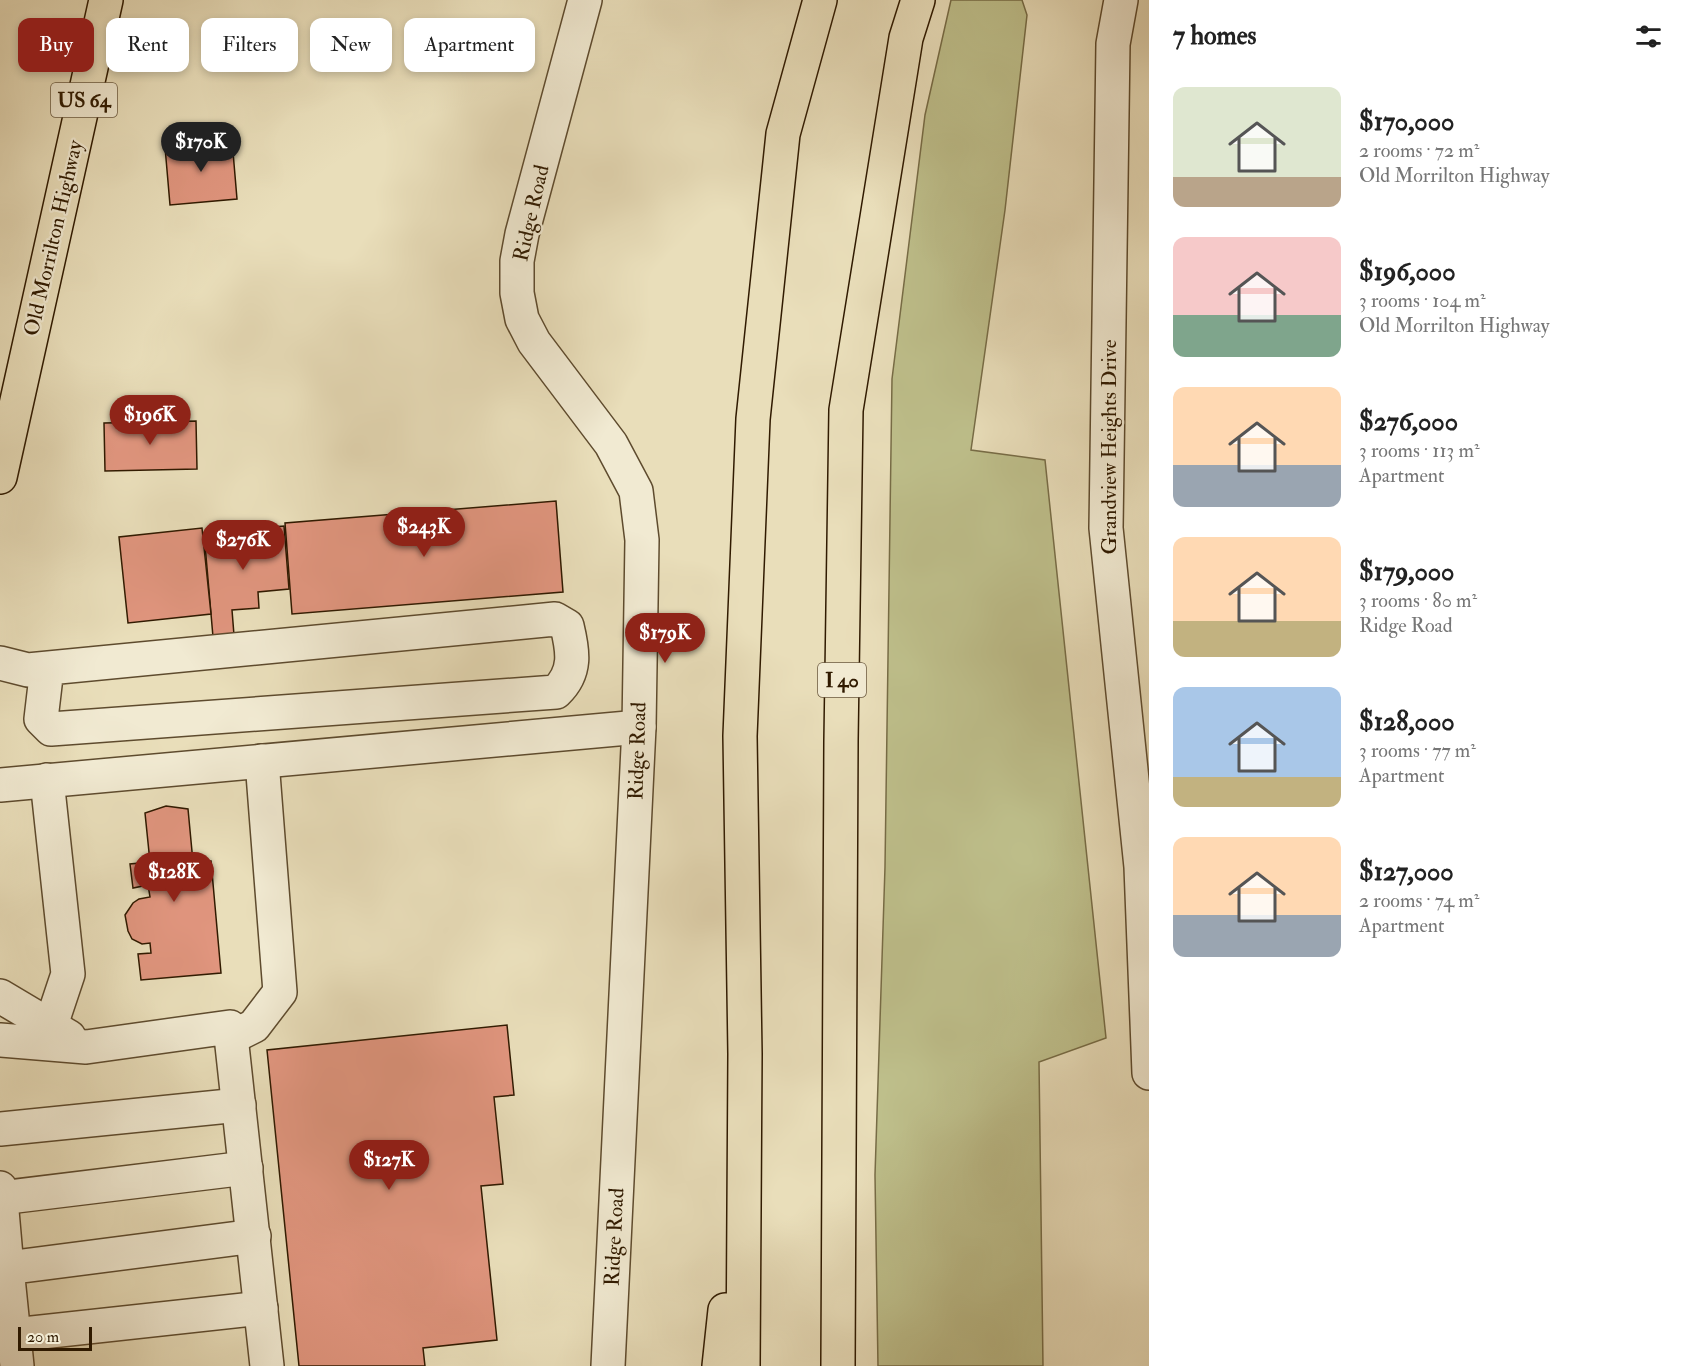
<!DOCTYPE html>
<meta charset="utf-8">
<style>
:root{--surface:#fff;--page:#f6f6f6;--text:#222;--muted:#767676;--accent:#8f2418}
body{margin:0;font-family:"IM FELL Double Pica",serif;background:var(--page);color:var(--text);height:100vh;display:flex;flex-direction:column;font-size:22px;white-space:nowrap}
*{box-sizing:border-box;margin:0}
p{font-size:20px;color:var(--muted)}
.icon{flex:none;width:33px;height:33px;fill:none;stroke:currentColor;stroke-width:2;stroke-linecap:round;stroke-linejoin:round}
.map{position:relative;flex:1;overflow:hidden}
.drawer{display:flex;flex-direction:column;background:var(--surface);width:540px}
.drawer>*{flex:none}
.hud{position:absolute;left:18px;top:18px;width:570px;height:54px;display:flex;gap:12px}
.scale{position:absolute;left:18px;bottom:15px;width:74px;box-sizing:border-box;padding-left:6px;border:3px solid #301a00;border-top:0;font-size:16px;line-height:21px;white-space:nowrap;color:#301a00;-webkit-text-stroke:4px #f1ead2;paint-order:stroke}
.price{position:absolute;translate:-50% -51px;padding:0 14px;border-radius:21px;background:var(--accent);color:#fff;font-size:20px;line-height:39px;filter:drop-shadow(0 2px 3px #0008)}
.price::after{content:'';position:absolute;left:50%;top:36px;width:18px;height:14px;margin-left:-9px;background:inherit;clip-path:polygon(0 0,100% 0,50% 100%)}
.price.active{background:#222;color:#fff}
ul{padding:0;list-style:none}
li{display:flex;align-items:center;gap:18px;height:150px;padding:0 24px}
li span{display:grid;place-items:center;flex:none;width:168px;height:120px;border-radius:12px;color:#555}
li>.icon{margin-inline-start:auto}
span .icon{width:72px;height:72px;fill:#fffc;stroke-width:1}
li b{font-size:26px}
h2{display:flex;justify-content:space-between;align-items:center;height:72px;padding:0 24px;font-size:26px}
.chip{padding:0 21px;border-radius:12px;background:var(--surface);box-shadow:0 3px 9px #0003;font-size:21px;line-height:54px}
.chip.active{background:var(--accent);color:#fff}
main{display:flex;flex:1;min-height:0}
.map>svg:first-child{display:block}
.green{fill:#bebf8b;stroke:#776c46;stroke-width:1.5}
.building{fill:#e0957e;stroke:#301a00;stroke-width:1.5}
.lines{fill:none;stroke-linecap:round;stroke-linejoin:round}
.minor-casing{stroke:#5e4b2e;stroke-width:36}
.major-casing{stroke:#301a00;stroke-width:36}
.highway-casing{stroke:#301a00;stroke-width:36}
.minor{stroke:#f1ead2;stroke-width:33}
.major{stroke:#e9deba;stroke-width:33}
.highway{stroke:#e9deba;stroke-width:33}
.labels{text-anchor:middle;stroke-width:4.5;stroke-linejoin:round;paint-order:stroke}
.shield{fill:#f1ead2;stroke:#6a583f;stroke-width:1.5}
.shield-label{font-size:20px;font-weight:bold;fill:#301a00}
.street-label{font-size:21px;fill:#301a00;stroke:#f1ead2}
</style>
<main>
<div class="map">
<svg width="1149" height="1366" viewBox="0 0 1149 1366">
<rect width="100%" height="100%" fill="#e9deba"/>
<filter id="stains"><feTurbulence type="fractalNoise" baseFrequency=".00333" numOctaves="4"/><feColorMatrix values="0 0 0 0 .2 0 0 0 0 .09 0 0 0 0 .02 0 0 0 .5 -.17"/></filter>
<radialGradient id="worn" r=".72"><stop offset=".6" stop-color="#630" stop-opacity="0"/><stop offset="1" stop-color="#630" stop-opacity=".3"/></radialGradient>
<!-- green -->
<path class="green" d="M951,0h71l5,15 -22,195 -34,240 74,10 61,578 -67,24 4,304h-165l-3,-191 10,-308 7,-488 33,-264z"/>
<!-- building -->
<g class="building">
<path d="M232,140l5,59 -67,6 -5,-58z"/>
<path d="M196,421l1,48 -92,2 -1,-48z"/>
<path d="M556,501l7,91 -271,22 -7,-91z"/>
<path d="M284,526l5,63 -31,3 1,16 -27,2 2,25 -21,2 -9,-104z"/>
<path d="M202,528l9,86 -83,9 -9,-86z"/>
<path d="M166,806l22,3 5,53 18,-1 10,112 -80,7 -3,-26 13,-1 -1,-10 -8,1 -10,-5 -4,-8 -3,-16 8,-12 6,-4 11,-2 -2,-12 -15,3 -3,-24 20,-2 -5,-49z"/>
<path d="M507,1025l7,70 -20,2 9,87 -22,2 16,154 -74,8 2,18h-126l-32,-316z"/>
</g>
<g class="lines">
<defs>
<g id="minor">
<path d="M585,0l-63,234 -5,27v32l5,26 12,23 77,102 25,47 6,49 -3,187 -31,639"/>
<path d="M1121,0l-8,44 -7,484 35,339 8,206"/>
<path d="M0,663l28,7 527,-51 12,7c6,25 10,46 -11,66l-505,37 -10,-10 6,-51"/>
<path d="M47,780l21,194 -18,54"/>
<path d="M0,785l639,-58"/>
<path d="M0,996l69,41"/>
<path d="M232,1037l22,-11 26,-34 -18,-231"/>
<path d="M0,1040l86,7 144,-20 37,339"/>
<path d="M0,1129l239,-24"/>
<path d="M0,1188l7,80 -7,1"/>
<path d="M0,1198l246,-30"/>
<path d="M14,1335l247,-27"/>
<path d="M17,1366l-10,-98 247,-32"/>
</g>
<path id="major" d="M0,477l106,-477"/>
<g id="highway">
<path d="M719,1366l6,-56"/>
<path d="M743,1366l2,-312 -5,-318 13,-317 30,-285 37,-134"/>
<path d="M838,1366l3,-625 5,-331 60,-372 12,-38"/>
</g>
</defs>
<!-- minor casing -->
<use href="#minor" class="minor-casing"/>
<!-- major casing -->
<use href="#major" class="major-casing"/>
<!-- highway casing -->
<use href="#highway" class="highway-casing"/>
<!-- minor -->
<use href="#minor" class="minor"/>
<!-- major -->
<use href="#major" class="major"/>
<!-- highway -->
<use href="#highway" class="highway"/>
</g>
<g class="labels">
<!-- shield labels -->
<g class="shield">
<rect x="51" y="83" width="66" height="34" rx="4.5"/>
<rect x="818" y="663" width="48" height="34" rx="4.5"/>
</g>
<g class="shield-label">
<text x="84" y="107">US 64</text>
<text x="842" y="687">I 40</text>
</g>
<!-- street labels -->
<g class="street-label">
<text transform="translate(531 213) rotate(-77)" y="7">Ridge Road</text>
<text transform="translate(53 238) rotate(-77)" y="7">Old Morrilton Highway</text>
<text transform="translate(1109 447) rotate(-90)" y="7">Grandview Heights Drive</text>
<text transform="translate(637 751) rotate(-88)" y="7">Ridge Road</text>
<text transform="translate(614 1237) rotate(-87)" y="7">Ridge Road</text>
</g>
</g>
<rect width="100%" height="100%" filter="url(#stains)"/>
<rect width="100%" height="100%" fill="url(#worn)"/>
</svg>
<div class="scale">20 m</div>
<b class="price active" style="left:201px;top:173px">$170K</b>
<b class="price" style="left:150px;top:446px">$196K</b>
<b class="price" style="left:424px;top:558px">$243K</b>
<b class="price" style="left:243px;top:571px">$276K</b>
<b class="price" style="left:665px;top:664px">$179K</b>
<b class="price" style="left:174px;top:903px">$128K</b>
<b class="price" style="left:389px;top:1191px">$127K</b>
<div class="hud">
<a class="chip active">Buy</a>
<a class="chip">Rent</a>
<a class="chip">Filters</a>
<a class="chip">New</a>
<a class="chip">Apartment</a>
</div>
</div>
<section class="drawer">
<h2>7 homes<svg class="icon" aria-label="filters" viewBox="0 0 24 24"><path d="M4 7h16M4 17h16"/><circle cx="9" cy="7" r="2"/><circle cx="15" cy="17" r="2"/></svg></h2>
<ul>
<li><span style="background:linear-gradient(#dfe7d0 75%,#b9a48a 0)"><svg class="icon" aria-label="home" viewBox="0 0 24 24"><path d="M3 11l9-7 9 7M6 9v11h12V9"/></svg></span><div><b>$170,000</b><p>2 rooms · 72 m²</p><p>Old Morrilton Highway</p></div></li>
<li><span style="background:linear-gradient(#f6c9c9 65%,#7fa58c 0)"><svg class="icon" aria-label="home" viewBox="0 0 24 24"><path d="M3 11l9-7 9 7M6 9v11h12V9"/></svg></span><div><b>$196,000</b><p>3 rooms · 104 m²</p><p>Old Morrilton Highway</p></div></li>
<li><span style="background:linear-gradient(#ffd9b3 65%,#9aa5b1 0)"><svg class="icon" aria-label="home" viewBox="0 0 24 24"><path d="M3 11l9-7 9 7M6 9v11h12V9"/></svg></span><div><b>$276,000</b><p>3 rooms · 113 m²</p><p>Apartment</p></div></li>
<li><span style="background:linear-gradient(#ffd9b3 70%,#c2b280 0)"><svg class="icon" aria-label="home" viewBox="0 0 24 24"><path d="M3 11l9-7 9 7M6 9v11h12V9"/></svg></span><div><b>$179,000</b><p>3 rooms · 80 m²</p><p>Ridge Road</p></div></li>
<li><span style="background:linear-gradient(#a9c7e8 75%,#c2b280 0)"><svg class="icon" aria-label="home" viewBox="0 0 24 24"><path d="M3 11l9-7 9 7M6 9v11h12V9"/></svg></span><div><b>$128,000</b><p>3 rooms · 77 m²</p><p>Apartment</p></div></li>
<li><span style="background:linear-gradient(#ffd9b3 65%,#9aa5b1 0)"><svg class="icon" aria-label="home" viewBox="0 0 24 24"><path d="M3 11l9-7 9 7M6 9v11h12V9"/></svg></span><div><b>$127,000</b><p>2 rooms · 74 m²</p><p>Apartment</p></div></li>
</ul>
</section>
</main>
